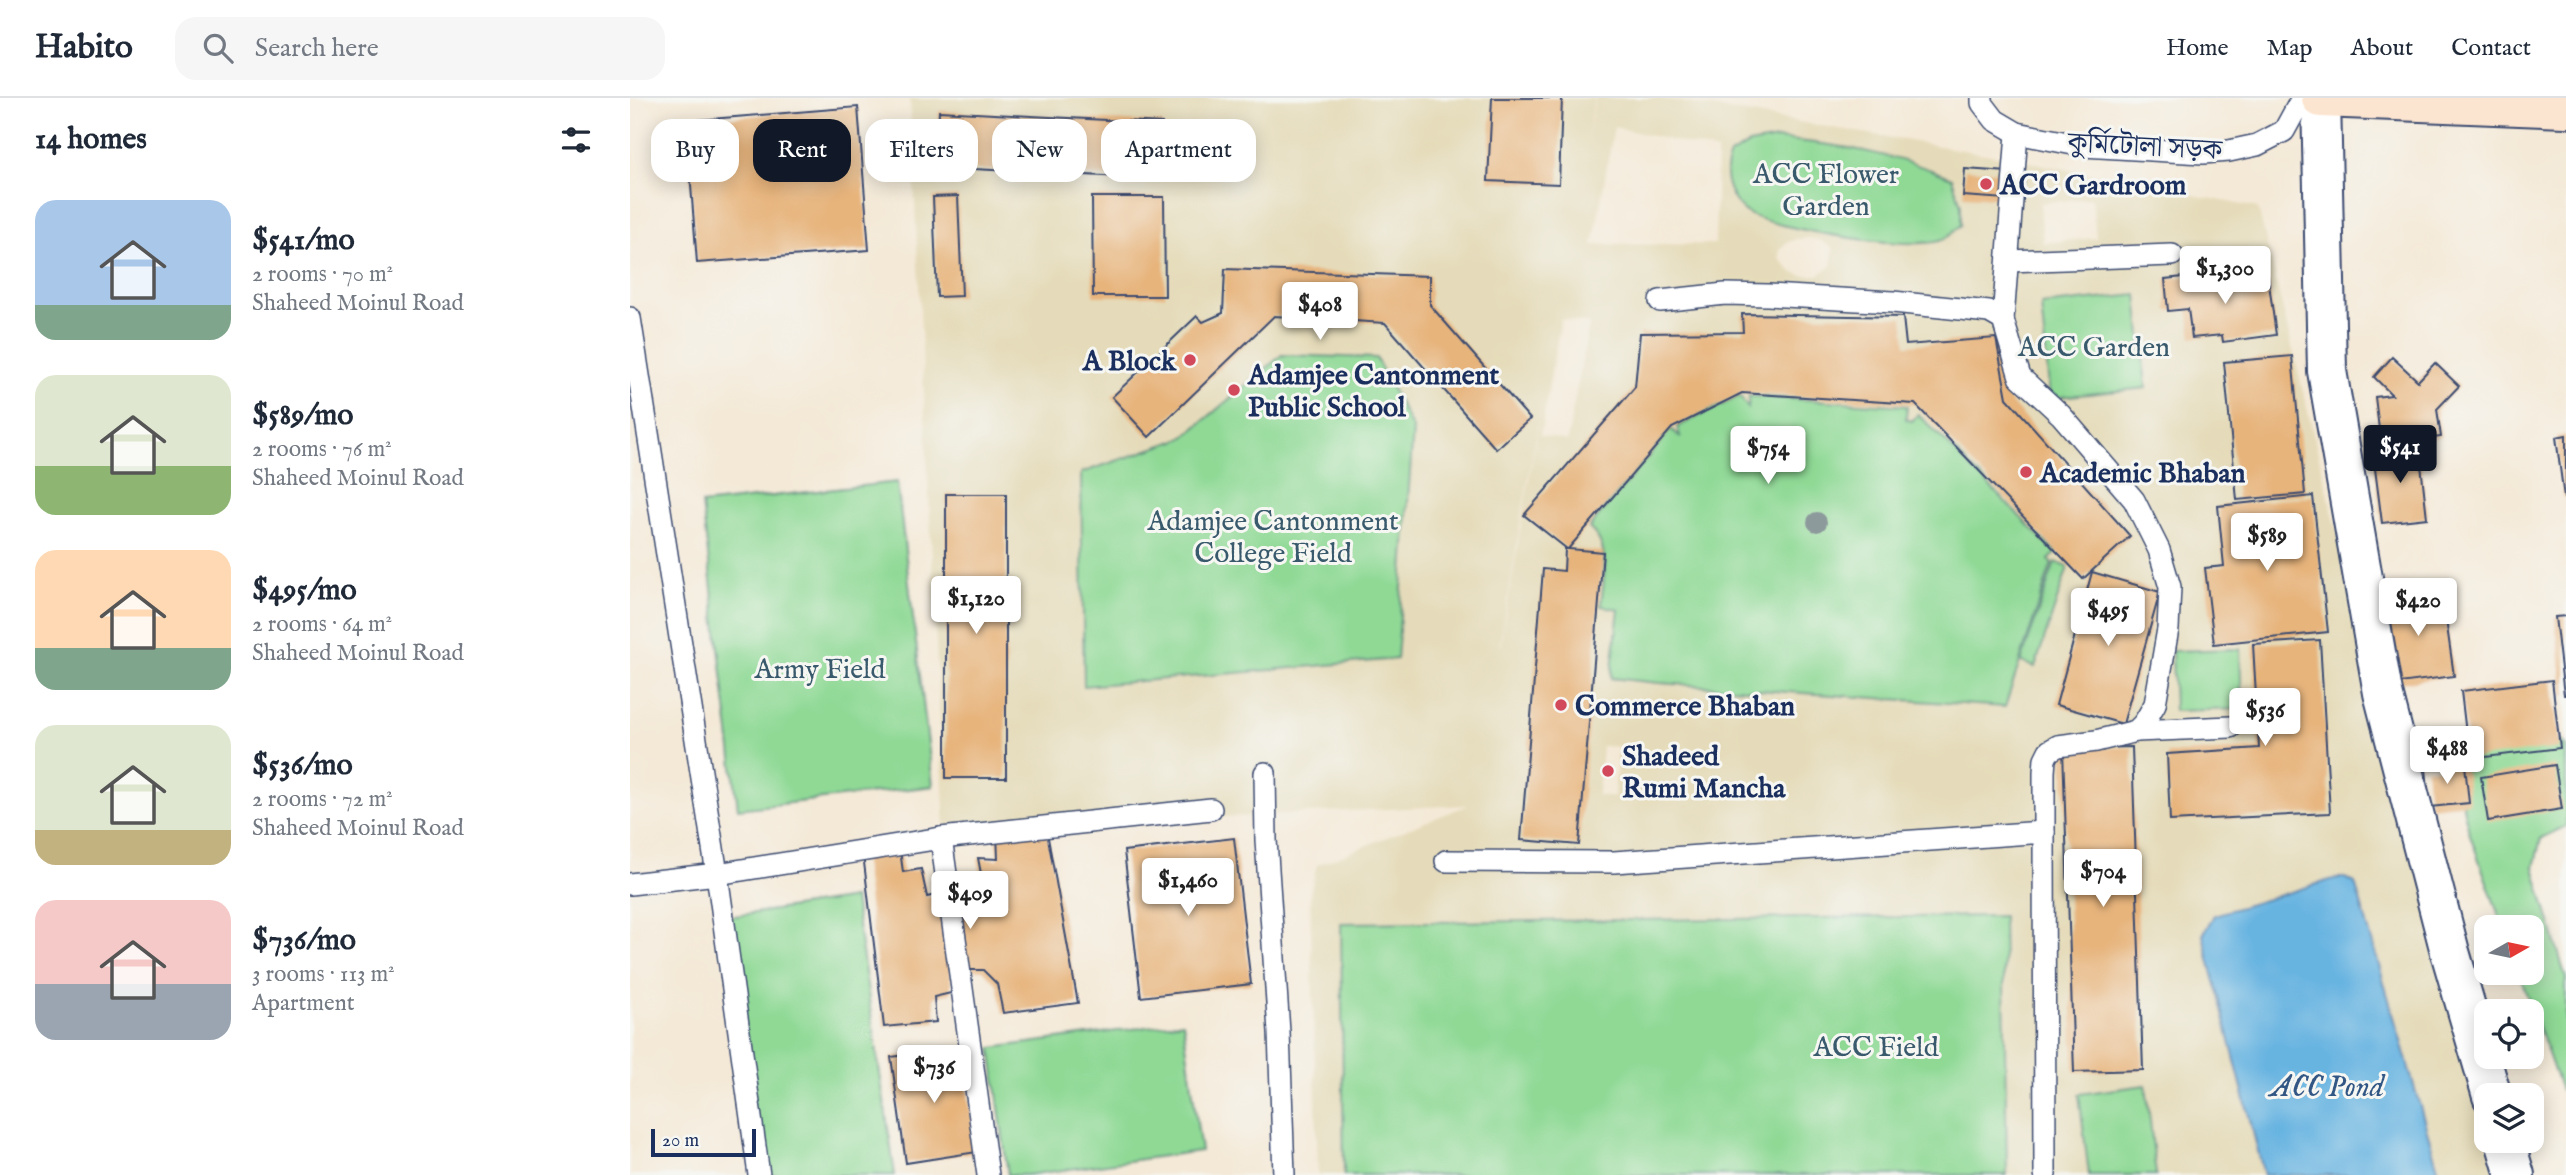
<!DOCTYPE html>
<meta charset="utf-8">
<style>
:root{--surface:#fff;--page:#f6f6f7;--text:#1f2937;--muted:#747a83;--line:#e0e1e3;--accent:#111827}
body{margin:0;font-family:"IM FELL English","Noto Serif Bengali",serif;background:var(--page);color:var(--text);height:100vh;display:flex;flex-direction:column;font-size:26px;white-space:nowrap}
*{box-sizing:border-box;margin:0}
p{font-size:23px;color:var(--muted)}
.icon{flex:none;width:38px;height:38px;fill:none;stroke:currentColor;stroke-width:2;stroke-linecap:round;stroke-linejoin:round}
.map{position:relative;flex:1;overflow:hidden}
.sheet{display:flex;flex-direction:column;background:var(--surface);width:630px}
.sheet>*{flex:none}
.hud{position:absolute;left:21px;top:21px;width:665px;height:63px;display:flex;gap:14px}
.needle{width:46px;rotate:81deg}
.tools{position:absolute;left:1844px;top:817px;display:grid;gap:14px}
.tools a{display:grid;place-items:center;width:70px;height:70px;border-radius:14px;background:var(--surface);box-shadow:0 4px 18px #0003;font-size:35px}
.scale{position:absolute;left:21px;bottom:18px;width:105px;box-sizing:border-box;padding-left:7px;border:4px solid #1b2f5e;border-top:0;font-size:19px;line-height:24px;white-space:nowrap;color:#1b2f5e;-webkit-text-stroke:5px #f6f6f2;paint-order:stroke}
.price{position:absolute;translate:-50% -60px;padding:0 16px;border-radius:7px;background:#fff;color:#222;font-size:23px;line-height:46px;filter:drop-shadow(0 2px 4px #0008)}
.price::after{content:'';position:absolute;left:50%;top:42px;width:21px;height:16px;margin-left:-10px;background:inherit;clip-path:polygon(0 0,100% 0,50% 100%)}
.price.active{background:var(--accent);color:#fff}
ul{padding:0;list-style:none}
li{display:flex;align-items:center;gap:21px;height:175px;padding:0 35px}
li span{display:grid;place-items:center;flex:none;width:196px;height:140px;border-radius:21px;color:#555}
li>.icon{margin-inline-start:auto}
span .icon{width:84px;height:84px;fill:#fffc;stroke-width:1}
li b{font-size:30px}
h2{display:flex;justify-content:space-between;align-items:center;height:84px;padding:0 35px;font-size:30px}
.chip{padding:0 24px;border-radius:21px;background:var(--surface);box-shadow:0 4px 18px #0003;font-size:24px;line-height:63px}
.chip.active{background:var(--accent);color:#fff}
header{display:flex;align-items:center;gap:42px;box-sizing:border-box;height:98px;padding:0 35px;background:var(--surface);border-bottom:2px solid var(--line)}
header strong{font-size:33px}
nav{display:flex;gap:38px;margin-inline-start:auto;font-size:24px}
.search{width:490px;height:63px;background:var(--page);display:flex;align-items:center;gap:18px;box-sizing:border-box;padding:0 24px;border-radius:21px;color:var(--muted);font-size:26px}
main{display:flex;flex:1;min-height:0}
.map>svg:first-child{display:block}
.built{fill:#e5dbba;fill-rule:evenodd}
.green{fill:#8fd995;stroke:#55847a;stroke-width:2}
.water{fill:#68b4e1;stroke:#4272a0;stroke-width:2}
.building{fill:#e7b47c}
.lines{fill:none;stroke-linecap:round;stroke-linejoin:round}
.lane-casing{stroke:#3c4b70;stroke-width:24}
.street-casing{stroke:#3c4b70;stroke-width:42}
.secondary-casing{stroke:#3c4b70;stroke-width:42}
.lane{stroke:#fff;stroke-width:21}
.street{stroke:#fff;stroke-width:38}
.secondary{stroke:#fce5d0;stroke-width:38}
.tree{fill:#8d9a9c}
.poi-dot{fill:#d1495b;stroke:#f6f6f2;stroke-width:2.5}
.labels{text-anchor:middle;stroke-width:6;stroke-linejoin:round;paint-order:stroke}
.street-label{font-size:28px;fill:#1b2f5e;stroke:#f6f6f2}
.park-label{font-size:28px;fill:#385a6c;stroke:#f6f6f2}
.poi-label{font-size:28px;font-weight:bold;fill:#1b2f5e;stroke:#f6f6f2;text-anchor:start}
.water-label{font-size:30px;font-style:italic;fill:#325785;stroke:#f6f6f2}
</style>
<header>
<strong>Habito</strong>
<div class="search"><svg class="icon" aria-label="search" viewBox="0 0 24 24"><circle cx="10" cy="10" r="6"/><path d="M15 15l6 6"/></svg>Search here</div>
<nav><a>Home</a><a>Map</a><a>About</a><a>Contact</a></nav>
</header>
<main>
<section class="sheet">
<h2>14 homes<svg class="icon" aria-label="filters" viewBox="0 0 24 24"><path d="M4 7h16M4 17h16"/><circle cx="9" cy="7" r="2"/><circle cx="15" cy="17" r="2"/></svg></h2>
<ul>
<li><span style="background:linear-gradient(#a9c7e8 75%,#7fa58c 0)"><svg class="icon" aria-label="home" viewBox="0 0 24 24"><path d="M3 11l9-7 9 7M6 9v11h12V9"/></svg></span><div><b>$541/mo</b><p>2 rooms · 70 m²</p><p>Shaheed Moinul Road</p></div></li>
<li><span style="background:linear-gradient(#dfe7d0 65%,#8fb573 0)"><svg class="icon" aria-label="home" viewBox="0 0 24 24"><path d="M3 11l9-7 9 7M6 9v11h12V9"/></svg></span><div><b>$589/mo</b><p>2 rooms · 76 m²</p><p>Shaheed Moinul Road</p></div></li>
<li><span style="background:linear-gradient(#ffd9b3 70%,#7fa58c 0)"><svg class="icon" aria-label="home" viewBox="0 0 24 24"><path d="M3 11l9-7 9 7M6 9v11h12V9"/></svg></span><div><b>$495/mo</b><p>2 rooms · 64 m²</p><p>Shaheed Moinul Road</p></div></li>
<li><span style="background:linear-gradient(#dfe7d0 75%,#c2b280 0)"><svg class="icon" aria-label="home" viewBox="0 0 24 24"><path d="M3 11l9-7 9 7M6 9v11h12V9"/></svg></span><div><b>$536/mo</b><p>2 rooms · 72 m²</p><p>Shaheed Moinul Road</p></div></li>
<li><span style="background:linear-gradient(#f6c9c9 60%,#9aa5b1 0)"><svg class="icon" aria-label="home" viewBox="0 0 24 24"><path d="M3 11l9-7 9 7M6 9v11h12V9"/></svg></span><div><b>$736/mo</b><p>3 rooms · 113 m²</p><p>Apartment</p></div></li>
</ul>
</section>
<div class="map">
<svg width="1936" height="1077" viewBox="0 0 1936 1077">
<rect width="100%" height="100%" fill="#f6f6f2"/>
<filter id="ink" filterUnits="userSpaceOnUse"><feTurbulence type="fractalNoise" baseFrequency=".0143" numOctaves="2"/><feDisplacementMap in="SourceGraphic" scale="14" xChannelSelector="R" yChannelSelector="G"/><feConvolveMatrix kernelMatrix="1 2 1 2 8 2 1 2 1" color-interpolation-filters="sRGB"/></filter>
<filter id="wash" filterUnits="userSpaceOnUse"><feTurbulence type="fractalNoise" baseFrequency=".00686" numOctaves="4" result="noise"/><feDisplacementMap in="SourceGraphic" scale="28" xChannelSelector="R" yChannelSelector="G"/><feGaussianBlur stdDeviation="1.57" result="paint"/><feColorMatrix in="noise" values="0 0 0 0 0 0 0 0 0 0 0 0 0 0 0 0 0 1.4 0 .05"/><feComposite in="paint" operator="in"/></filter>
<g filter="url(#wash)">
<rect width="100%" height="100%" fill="#f4e9d7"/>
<!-- built -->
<path class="built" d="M354,0h610l-7,45 8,-45h63l357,61 243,49 237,967h-55l-85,-292 -152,52 61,240h-108l-10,-89 -67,8 10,81h-82l-4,-259 -662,7 3,252h-26l-8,-282 7,-28 151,-60 -523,26 -35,-732zM984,29l103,24 -2,93 -122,1zM1147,41l51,4 -51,81 -31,-11 -11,-13 -6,-14 -3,-15 4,-16 19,-11zM1335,71l43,3 -45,24zM1462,100l4,40 -53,5 -3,-40zM1180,140l10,2 13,8 -1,18 -14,9h-17l-9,-3 -13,-14 1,-9 6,-6 10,-4zM1602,172l2,10 34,-4 8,59 -53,7 -1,-7 -29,3 -5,-29 -19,2 -4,-32 28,-3 1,9 22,-3 -1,-10zM1112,216l161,3 3,28 90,-6 11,59 123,138 -47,43 -168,-175 -173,-11 -70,35 -104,121 35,4 -24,292 -57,-5 21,-270 21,1 1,-21 2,-1 -42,-34 110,-128 5,-54 103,-1zM931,221l28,5 -22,117 -27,-6zM1662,258l13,137 -68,7 -13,-138zM915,288l-45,261 -1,1 25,-147zM1289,316l137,139 -6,7zM1282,323l25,282 -271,-88 -65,-9 5,-53zM1683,398l15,135 -114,13 -9,-75 19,-3 -6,-60zM1462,475l68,19 -36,132 -68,-19zM1690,543l10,171 -159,9 -4,-67 92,-6 -6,-104zM972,648l16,1 -4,50 -16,-2zM1502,649l11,322 -69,3 -11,-323z"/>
<!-- green -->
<g class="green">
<path d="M1147,41c61,5 118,15 175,39l9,27v20c-5,4 -11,11 -17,14 -27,14 -170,-10 -197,-26 -12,-7 -22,-28 -21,-42 0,-5 2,-11 4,-16l19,-11z"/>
<path d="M1507,197l9,93 -96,10 -9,-93z"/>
<path d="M652,257l94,3 37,71 -16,230 -313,27 -3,-213 102,-35z"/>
<path d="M1110,298l8,12 1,-12 158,10 -1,13 6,2 6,-7 138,139 -7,7 3,3 -47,144 -346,-24 -48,-5 8,-69 -18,-3c2,-28 12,-58 -12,-78l82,-99 10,9 -4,-11z"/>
<path d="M267,384l36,304 -195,23 -36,-305z"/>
<path d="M1425,464l13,5 -33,100 -14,-5z"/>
<path d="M1610,551l2,60 -68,2 -2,-60z"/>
<path d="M1933,644l3,5v79l-25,12 -7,29 32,112v112l-5,-1 -42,-117h13v-45l-29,-1 -34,-95 -19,-80z"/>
<path d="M224,800l41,277h-136l-38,-257z"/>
<path d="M1373,818l4,259h-663l-3,-252z"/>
<path d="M553,924l18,129 -174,24h-19l-17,-127z"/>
<path d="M1516,987l10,90h-67l-10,-81z"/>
</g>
<!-- water -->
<path class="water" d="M1707,780h8l10,5 85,292h-176l-61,-240 11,-20z"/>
<g id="blocks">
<!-- building -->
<g class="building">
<path d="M862,0h70l-3,86 -71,-3z"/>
<path d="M228,9l11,143 -172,13 -11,-142z"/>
<path d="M309,13l223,12 -3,56 -223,-12z"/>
<path d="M1335,71l43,3 -2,27 -43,-3z"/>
<path d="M328,98l4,100 -25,1 -4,-100z"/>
<path d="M462,99h72l1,99h-72z"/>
<path d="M595,171l205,7v29l100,114 -34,30 -111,-126 -111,-7 -125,121 -37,-40 85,-81 6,6 20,-9z"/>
<path d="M1603,172l1,10 34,-4 8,59 -53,7 -1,-7 -30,3 -4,-29 -20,2 -3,-32 28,-3 1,9 22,-3 -1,-10z"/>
<path d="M1112,216l161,3 3,28 90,-7 11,60 123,138 -47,43 -168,-175 -173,-11 -70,35 -104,121 35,3 -24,293 -58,-5 22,-271 21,2 1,-22h2l-43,-34 111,-128 5,-54 103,-1z"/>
<path d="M1662,258l13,138 -68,6 -13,-138z"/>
<path d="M1762,259l26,24 17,-18 24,23 -22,23 4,28 -60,8 -6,-48 17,-2 -18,-18z"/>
<path d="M1936,337v63h-2l-8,-61z"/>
<path d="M1789,349l8,71 -45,5 -9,-70z"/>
<rect x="316" y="396" width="60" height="284"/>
<path d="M1683,398l15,136 -114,12 -9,-76 19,-2 -6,-60z"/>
<path d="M1462,474l68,20 -37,132 -67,-19z"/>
<path d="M1812,493l12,85 -62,8 -10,-85z"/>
<path d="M1936,518v79h-2l-9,-78z"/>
<path d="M1690,542l10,173 -160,8 -3,-67 92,-6 -6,-104z"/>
<path d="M1922,582l8,68 -91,11 -8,-68z"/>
<path d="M1502,649l11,323 -69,2 -11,-323z"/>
<path d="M1835,667l4,38 -39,4 -4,-38z"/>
<path d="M1925,667l7,44 -74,12 -7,-44z"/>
<path d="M416,729l32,176 -75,10 -6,-29 -14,-14h-32v23l-17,4 2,25 -52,5 -22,-181 37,-3 4,29 18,-3 6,28 56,-13 -5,-26 20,1 -1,-27z"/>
<path d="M604,740l17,146 -110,13 -17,-146z"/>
<path d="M331,949l16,105 -71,11 -15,-106z"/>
</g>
</g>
</g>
<g filter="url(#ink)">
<use href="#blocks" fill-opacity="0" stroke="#3c4b70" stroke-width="2"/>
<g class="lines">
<defs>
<g id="lane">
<path d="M1352,0v5l13,17 22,13 66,13 120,7 26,-2 28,-6 27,-14 18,-33"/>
<path d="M1379,163l163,-6"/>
<path d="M1030,203l65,-7 43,1 125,7 96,10 14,8 17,57 41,38 73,85 25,50 11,37 -2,42 -13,75 -11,19 -8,8 -40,10 -38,5 -9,5 -4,8 -1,13v60"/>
<path d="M0,220l87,556 42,301"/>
<path d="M1373,222l14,-187"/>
<path d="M1506,633l95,-4"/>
<path d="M635,675l1,67 13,192 5,143"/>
<path d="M311,740l47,337"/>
<path d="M816,763l168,1 430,-30 1,343"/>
<path d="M0,786l87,-10 224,-36 270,-29"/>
</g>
<g id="street">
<path d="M1691,0l6,273 56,322 67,259 42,144"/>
<path d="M1875,1043l10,34"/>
</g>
<path id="secondary" d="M1691,0l245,10"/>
</defs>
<!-- lane casing -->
<use href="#lane" class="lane-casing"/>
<!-- street casing -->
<use href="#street" class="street-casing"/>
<!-- secondary casing -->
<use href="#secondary" class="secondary-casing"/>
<!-- lane -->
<use href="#lane" class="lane"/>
<!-- street -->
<use href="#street" class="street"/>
<!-- secondary -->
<use href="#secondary" class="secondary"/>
</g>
<!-- trees -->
<circle class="tree" cx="1187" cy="424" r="10"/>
</g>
<!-- markers -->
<g class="poi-dot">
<circle cx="1356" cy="86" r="7"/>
<circle cx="560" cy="262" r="7"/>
<circle cx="604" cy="292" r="7"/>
<circle cx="1396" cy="374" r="7"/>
<circle cx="931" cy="607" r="7"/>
<circle cx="978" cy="673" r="7"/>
</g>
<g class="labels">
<!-- street labels -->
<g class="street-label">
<text transform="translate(1515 47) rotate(3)" y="10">কুর্মিটোলা সড়ক</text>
</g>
<!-- park labels -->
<g class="park-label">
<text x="1196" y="85">ACC Flower<tspan x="1196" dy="32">Garden</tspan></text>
<text x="1464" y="258">ACC Garden</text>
<text x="643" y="432">Adamjee Cantonment<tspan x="643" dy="32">College Field</tspan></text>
<text x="190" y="580">Army Field</text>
<text x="1246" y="958">ACC Field</text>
</g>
<!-- poi labels -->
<g class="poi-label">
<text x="1370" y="96">ACC Gardroom</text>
<text x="546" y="272" text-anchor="end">A Block</text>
<text x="618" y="286">Adamjee Cantonment<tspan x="618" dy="32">Public School</tspan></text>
<text x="1410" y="384">Academic Bhaban</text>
<text x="945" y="617">Commerce Bhaban</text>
<text x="992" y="667">Shadeed<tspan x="992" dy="32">Rumi Mancha</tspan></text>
</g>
<!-- water labels -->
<g class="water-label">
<text x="1697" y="998">ACC Pond</text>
</g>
</g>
</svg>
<div class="tools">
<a><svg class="needle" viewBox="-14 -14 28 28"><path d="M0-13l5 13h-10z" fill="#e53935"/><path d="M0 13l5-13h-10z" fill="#747a83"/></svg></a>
<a><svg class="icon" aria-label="locate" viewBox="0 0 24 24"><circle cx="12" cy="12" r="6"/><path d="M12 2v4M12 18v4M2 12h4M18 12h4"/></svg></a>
<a><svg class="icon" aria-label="layers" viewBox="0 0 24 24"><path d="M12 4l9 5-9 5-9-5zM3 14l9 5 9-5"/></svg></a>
</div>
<div class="scale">20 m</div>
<b class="price" style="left:1595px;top:208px">$1,300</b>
<b class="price" style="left:690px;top:244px">$408</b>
<b class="price active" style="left:1770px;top:387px">$541</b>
<b class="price" style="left:1138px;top:388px">$754</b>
<b class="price" style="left:1637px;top:475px">$589</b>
<b class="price" style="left:346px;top:538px">$1,120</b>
<b class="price" style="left:1788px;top:540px">$420</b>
<b class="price" style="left:1478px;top:550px">$495</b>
<b class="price" style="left:1635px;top:650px">$536</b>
<b class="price" style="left:1817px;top:688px">$488</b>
<b class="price" style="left:1473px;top:811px">$704</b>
<b class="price" style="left:558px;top:820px">$1,460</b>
<b class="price" style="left:340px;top:833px">$409</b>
<b class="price" style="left:304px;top:1007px">$736</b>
<div class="hud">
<a class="chip">Buy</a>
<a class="chip active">Rent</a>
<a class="chip">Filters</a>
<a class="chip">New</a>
<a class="chip">Apartment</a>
</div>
</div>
</main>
